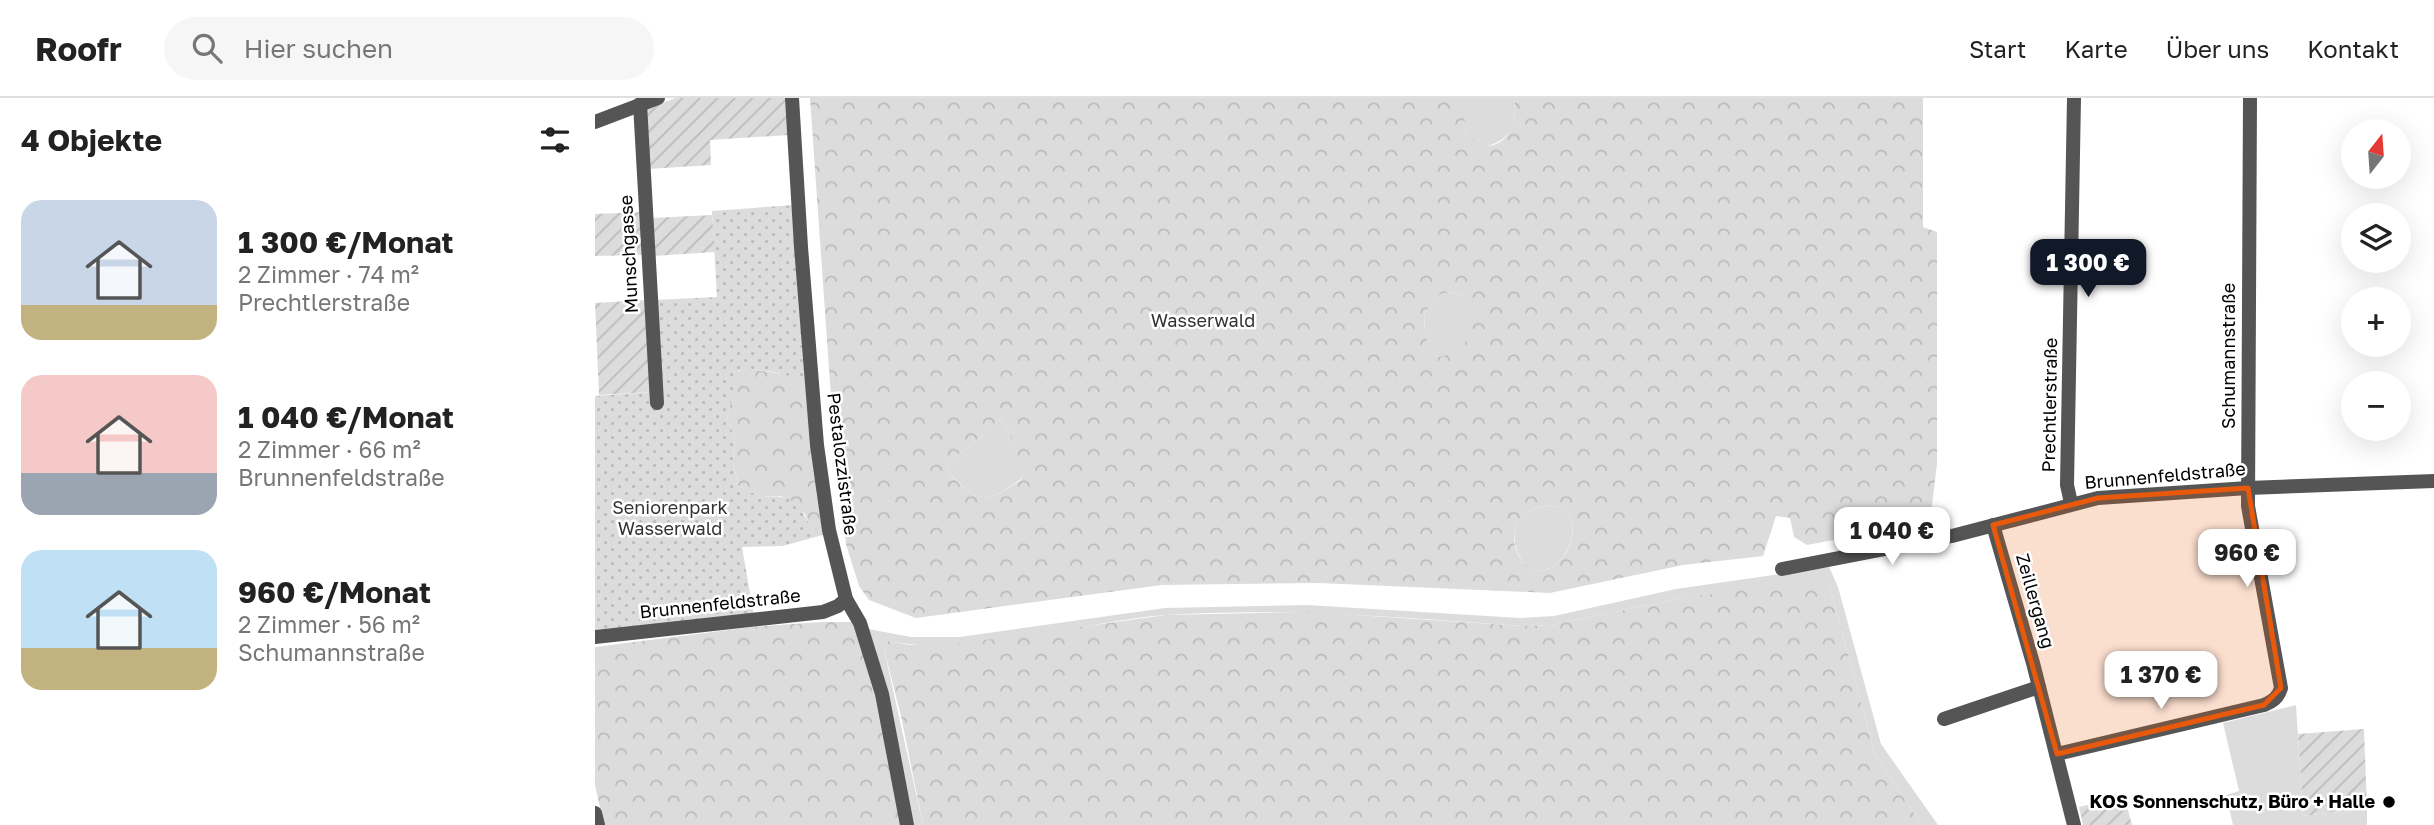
<!DOCTYPE html>
<html lang="de">
<meta charset="utf-8">
<style>
:root{--surface:#fff;--page:#f6f6f6;--text:#222;--muted:#767676;--line:#e0e0e0;--accent:#111827}
body{margin:0;font-family:"Golos Text",sans-serif;background:var(--page);color:var(--text);height:100vh;display:flex;flex-direction:column;font-size:26px;white-space:nowrap}
*{box-sizing:border-box;margin:0}
p{font-size:23px;color:var(--muted)}
.icon{flex:none;width:38px;height:38px;fill:none;stroke:currentColor;stroke-width:2;stroke-linecap:round;stroke-linejoin:round}
.map{position:relative;flex:1;overflow:hidden}
.panel{display:flex;flex-direction:column;background:var(--surface);width:595px}
.panel>*{flex:none}
.needle{width:46px;rotate:17deg}
.buttons{position:absolute;left:1746px;top:21px;display:grid;gap:14px}
.buttons a{display:grid;place-items:center;width:70px;height:70px;border-radius:50%;background:var(--surface);box-shadow:0 7px 28px #0002;font-size:35px}
.price{position:absolute;translate:-50% -60px;padding:0 16px;border-radius:14px;background:#fff;color:#222;font-size:23px;line-height:46px;filter:drop-shadow(0 2px 4px #0008)}
.price::after{content:'';position:absolute;left:50%;top:42px;width:21px;height:16px;margin-left:-10px;background:inherit;clip-path:polygon(0 0,100% 0,50% 100%)}
.price.on{background:var(--accent);color:#fff}
ul{padding:0;list-style:none}
li{display:flex;align-items:center;gap:21px;height:175px;padding:0 21px}
li span{display:grid;place-items:center;flex:none;width:196px;height:140px;border-radius:21px;color:#555}
li>.icon{margin-inline-start:auto}
span .icon{width:84px;height:84px;fill:#fffc;stroke-width:1}
li b{font-size:30px}
h2{display:flex;justify-content:space-between;align-items:center;height:84px;padding:0 21px;font-size:30px}
header{display:flex;align-items:center;gap:42px;box-sizing:border-box;height:98px;padding:0 35px;background:var(--surface);border-bottom:2px solid var(--line)}
header strong{font-size:33px}
nav{display:flex;gap:38px;margin-inline-start:auto;font-size:24px}
.search{width:490px;height:63px;background:var(--page);display:flex;align-items:center;gap:18px;box-sizing:border-box;padding:0 24px;border-radius:38px;color:var(--muted);font-size:26px}
main{display:flex;flex:1;min-height:0}
.map>svg:first-child{display:block}
.grass{fill:#dcdcdc}
.forest{fill:url(#forest-crowns);fill-rule:evenodd}
.park{fill:url(#park-dots)}
.garden{fill:url(#garden-furrows)}
.lines{fill:none;stroke-linecap:round;stroke-linejoin:round}
.street{stroke:#555;stroke-width:14}
.marked{fill:#e8590c;fill-opacity:0.2;stroke:#e8590c;stroke-width:5;stroke-linejoin:round}
.poi-dot{fill:#000;stroke:#fff;stroke-width:2.5}
.labels{text-anchor:middle;stroke-width:5;stroke-linejoin:round;paint-order:stroke}
.street-label{font-size:18px;fill:#000;stroke:#fff}
.park-label{font-size:18px;fill:#333;stroke:#fff}
.poi-label{font-size:18px;font-weight:bold;fill:#000;stroke:#fff;text-anchor:end}
</style>
<header>
<strong>Roofr</strong>
<div class="search"><svg class="icon" aria-label="search" viewBox="0 0 24 24"><circle cx="10" cy="10" r="6"/><path d="M15 15l6 6"/></svg>Hier suchen</div>
<nav><a>Start</a><a>Karte</a><a>Über uns</a><a>Kontakt</a></nav>
</header>
<main>
<section class="panel">
<h2>4 Objekte<svg class="icon" aria-label="filters" viewBox="0 0 24 24"><path d="M4 7h16M4 17h16"/><circle cx="9" cy="7" r="2"/><circle cx="15" cy="17" r="2"/></svg></h2>
<ul>
<li><span style="background:linear-gradient(#c9d6e8 75%,#c2b280 0)"><svg class="icon" aria-label="home" viewBox="0 0 24 24"><path d="M3 11l9-7 9 7M6 9v11h12V9"/></svg></span><div><b>1 300 €/Monat</b><p>2 Zimmer · 74 m²</p><p>Prechtlerstraße</p></div></li>
<li><span style="background:linear-gradient(#f6c9c9 70%,#9aa5b1 0)"><svg class="icon" aria-label="home" viewBox="0 0 24 24"><path d="M3 11l9-7 9 7M6 9v11h12V9"/></svg></span><div><b>1 040 €/Monat</b><p>2 Zimmer · 66 m²</p><p>Brunnenfeldstraße</p></div></li>
<li><span style="background:linear-gradient(#bfe0f5 70%,#c2b280 0)"><svg class="icon" aria-label="home" viewBox="0 0 24 24"><path d="M3 11l9-7 9 7M6 9v11h12V9"/></svg></span><div><b>960 €/Monat</b><p>2 Zimmer · 56 m²</p><p>Schumannstraße</p></div></li>
</ul>
</section>
<div class="map">
<svg width="1839" height="727" viewBox="0 0 1839 727">
<defs>
<pattern id="forest-crowns" width="20" height="18" patternUnits="userSpaceOnUse" patternTransform="scale(1.75)"><rect width="20" height="18" fill="#dcdcdc"/><path d="M2 6a3 3 0 1 1 6 0M12 15a3 3 0 1 1 6 0" fill="none" stroke="#bbb"/></pattern>
<pattern id="park-dots" width="8" height="8" patternUnits="userSpaceOnUse" patternTransform="scale(1.75)"><rect width="8" height="8" fill="#dcdcdc"/><path d="M2 2h.1M6 6h.1" fill="none" stroke="#bbb" stroke-width="1.8" stroke-linecap="round"/></pattern>
<pattern id="garden-furrows" width="10" height="10" patternUnits="userSpaceOnUse" patternTransform="scale(1.75)"><rect width="10" height="10" fill="#dcdcdc"/><path d="M-1 1l2-2M0 10L10 0M9 11l2-2" fill="none" stroke="#bbb"/></pattern>
</defs>
<rect width="100%" height="100%" fill="#fff"/>
<!-- grass -->
<g class="grass">
<path d="M867,0h52c1,9 2,19 -1,28 -9,19 -37,30 -47,5 -4,-9 -4,-23 -4,-33z"/>
<path d="M858,194l11,3c3,8 7,18 8,26 0,18 -12,33 -29,35 -4,1 -6,2 -10,-2 -10,-10 -8,-30 -8,-42l15,-18z"/>
<path d="M404,321l9,9 15,44 -2,7c-21,13 -33,28 -55,10 -8,-7 -14,-12 -20,-21l9,-12 20,-13z"/>
<path d="M954,407c5,1 11,2 15,5 26,21 -12,81 -40,53 -11,-12 -14,-38 0,-49 6,-5 18,-7 25,-9z"/>
<path d="M1234,469l9,20 43,157 57,81h-16l-47,-71 -46,-170 -151,15 -127,26 -29,1c-118,-8 -236,-19 -355,-11 -87,6 -194,43 -279,26l-4,8 39,176h-14l-41,-196 43,8h49l205,-29 142,-3 213,13 34,-2 122,-27z"/>
<path d="M1701,607l7,111 64,-8v17h-134l-7,-30 13,-4 -16,-68z"/>
</g>
<!-- forest -->
<g class="forest">
<path d="M215,0h652l4,34c16,20 36,18 47,-7 3,-8 2,-18 1,-27h409v129l14,5v232l-7,58 -123,23 -13,-8 -4,-19 -14,-2 -13,40 -80,9 -133,28 -231,-10 -157,2 -246,33 -47,-18 -10,-14 -13,-42 -12,-104zM858,194l11,3c10,30 11,56 -27,62 -13,-10 -13,-30 -12,-45l15,-18zM404,321l9,9 15,45 -2,7c-21,12 -33,27 -55,9 -9,-7 -14,-12 -20,-21l9,-12 20,-13zM954,407c5,1 11,2 15,5 26,21 -11,81 -40,53 -12,-12 -14,-37 0,-49 6,-5 17,-7 25,-9z"/>
<path d="M151,270c21,5 43,4 62,14l16,146 -12,3 -7,-17 -24,-18c-18,2 -29,-1 -43,-11l-5,-23 2,-24 -8,-19 10,-47z"/>
<path d="M1218,482l16,4 46,170 47,71h-999l-22,-109 -17,-67 4,-8 22,4 46,-1 210,-29 144,-3 212,14 29,-1 127,-26z"/>
<path d="M225,524h34l22,68 25,135h-297l-9,-40v-138l157,-20z"/>
</g>
<!-- park -->
<path class="park" d="M199,107l14,177c-14,-7 -57,-16 -70,-11l-11,48 8,19 -2,24 5,23c37,27 49,-10 74,45l12,-2 2,6 -43,12 -41,1 12,69 -159,14v-234l56,-4v16l11,-1 -7,-107 62,-3 -5,-86z"/>
<!-- garden -->
<g class="garden">
<path d="M81,0h111l2,37 -79,5 1,25 -63,4 -4,-60z"/>
<path d="M47,114l2,43 -49,1v-42z"/>
<path d="M117,117l3,37 -62,4 -2,-38z"/>
<path d="M51,202l5,92 -52,3 -4,-92z"/>
<path d="M1769,631l3,79 -64,8 -5,-82z"/>
<path d="M1529,698l8,29h-49l-4,-18z"/>
</g>
<g class="lines">
<!-- street -->
<g class="street">
<path d="M197,0l9,149 16,198 12,85 17,69 14,24 22,71 25,131"/>
<path d="M45,6l17,299"/>
<path d="M0,24l63,-24"/>
<path d="M1476,405l-4,-18 7,-387"/>
<path d="M1398,427l40,138 41,162"/>
<path d="M1187,471l170,-33 146,-38 150,-10 186,-7"/>
<path d="M0,539l228,-25 15,-6 8,-7"/>
<path d="M1349,621l95,-32"/>
<path d="M1462,656l207,-49c9,-4 14,-7 17,-17l-33,-182 2,-408"/>
<path d="M0,715l3,12"/>
</g>
</g>
<!-- marked area -->
<path class="marked" d="M1653,390l33,200 -17,17 -207,49 -64,-229 105,-27z"/>
<!-- markers -->
<circle class="poi-dot" cx="1794" cy="704" r="7"/>
<g class="labels">
<!-- street labels -->
<g class="street-label">
<text transform="translate(34 156) rotate(-93)" y="6">Munschgasse</text>
<text transform="translate(1634 258) rotate(-90)" y="6">Schumannstraße</text>
<text transform="translate(1455 307) rotate(-89)" y="6">Prechtlerstraße</text>
<text transform="translate(247 366) rotate(83)" y="6">Pestalozzistraße</text>
<text transform="translate(1570 378) rotate(-5)" y="6">Brunnenfeldstraße</text>
<text transform="translate(1440 503) rotate(74)" y="6">Zeillergang</text>
<text transform="translate(125 506) rotate(-6)" y="6">Brunnenfeldstraße</text>
</g>
<!-- park labels -->
<g class="park-label">
<text x="608" y="229">Wasserwald</text>
<text x="75" y="416">Seniorenpark<tspan x="75" dy="21">Wasserwald</tspan></text>
</g>
<!-- poi labels -->
<g class="poi-label">
<text x="1780" y="710">KOS Sonnenschutz, Büro + Halle</text>
</g>
</g>
</svg>
<div class="buttons">
<a><svg class="needle" viewBox="-14 -14 28 28"><path d="M0-13l5 13h-10z" fill="#e53935"/><path d="M0 13l5-13h-10z" fill="#767676"/></svg></a>
<a><svg class="icon" aria-label="layers" viewBox="0 0 24 24"><path d="M12 4l9 5-9 5-9-5zM3 14l9 5 9-5"/></svg></a>
<a>+</a>
<a>−</a>
</div>
<b class="price on" style="left:1493px;top:201px">1 300 €</b>
<b class="price" style="left:1297px;top:469px">1 040 €</b>
<b class="price" style="left:1652px;top:491px">960 €</b>
<b class="price" style="left:1566px;top:613px">1 370 €</b>
</div>
</main>
